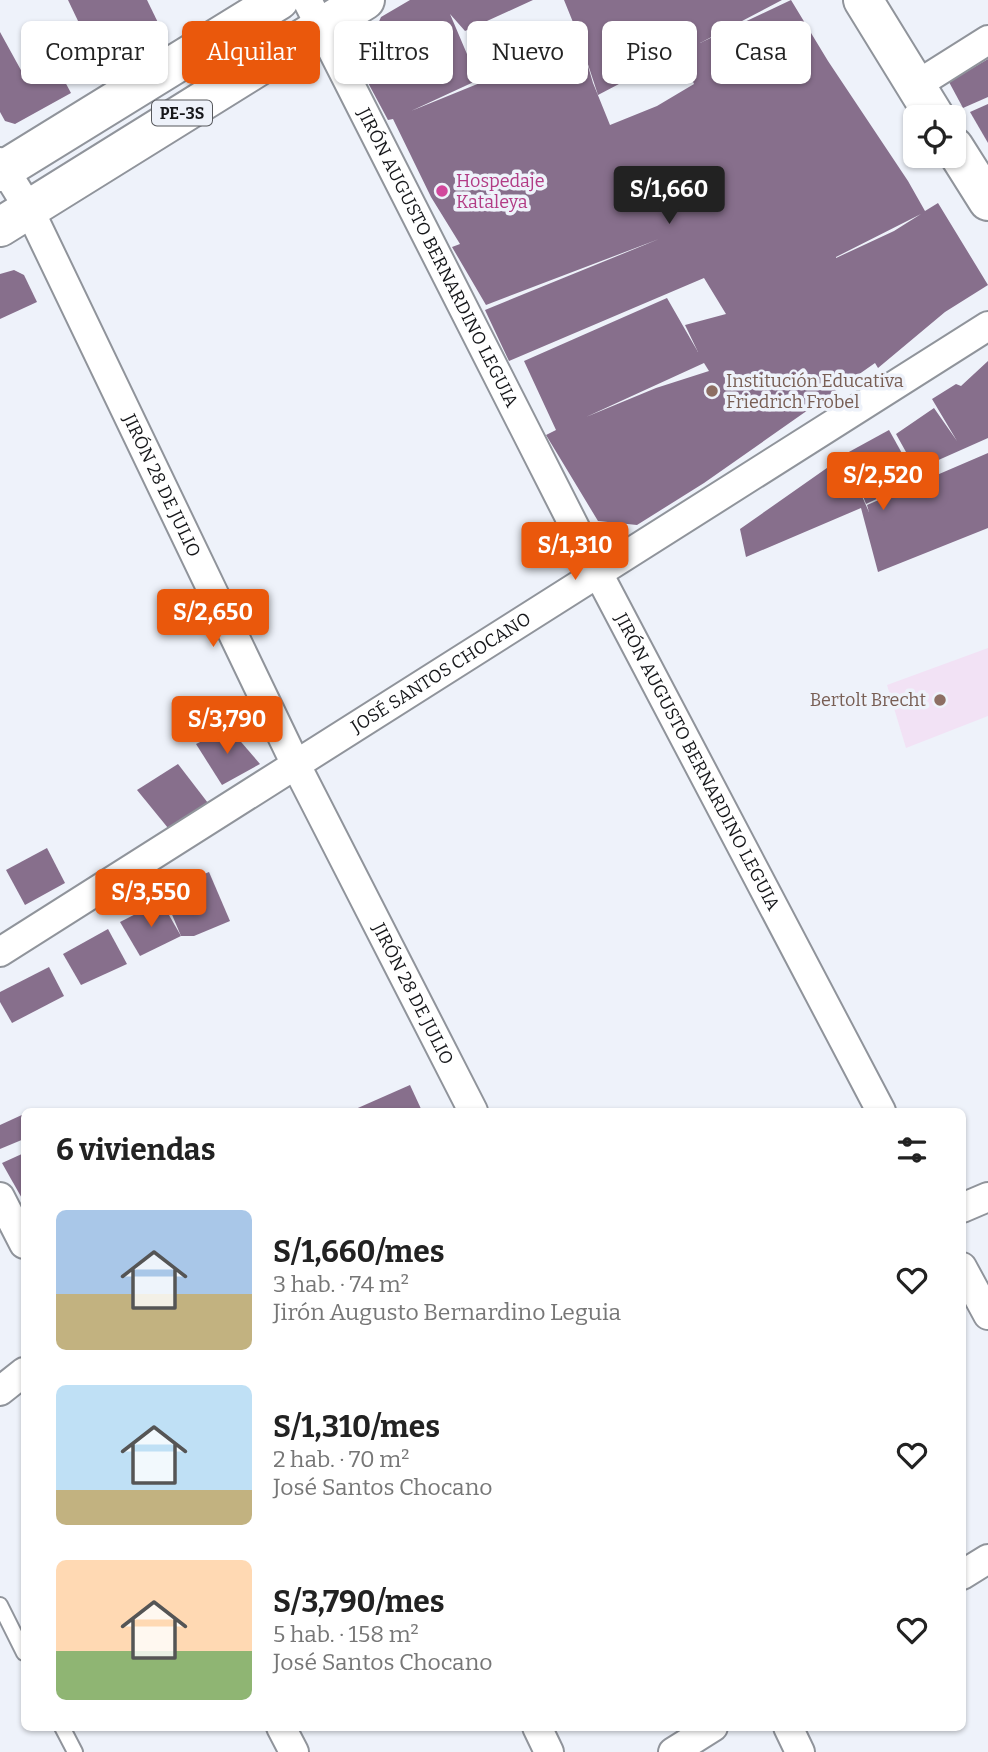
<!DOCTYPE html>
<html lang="es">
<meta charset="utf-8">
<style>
:root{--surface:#fff;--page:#f6f6f6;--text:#222;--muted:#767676;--accent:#ea580c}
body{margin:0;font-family:Bitter,serif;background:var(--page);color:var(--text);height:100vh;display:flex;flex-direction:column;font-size:26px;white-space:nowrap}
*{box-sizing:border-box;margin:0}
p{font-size:23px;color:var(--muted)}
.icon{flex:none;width:38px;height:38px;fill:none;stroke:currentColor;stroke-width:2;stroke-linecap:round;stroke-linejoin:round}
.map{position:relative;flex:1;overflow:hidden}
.side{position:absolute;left:21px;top:1108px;width:945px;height:623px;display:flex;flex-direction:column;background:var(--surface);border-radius:10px;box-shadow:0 2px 5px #0004}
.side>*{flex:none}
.hud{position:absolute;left:21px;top:21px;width:947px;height:63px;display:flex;gap:14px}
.controls{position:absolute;left:903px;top:105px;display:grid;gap:14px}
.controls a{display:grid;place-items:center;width:63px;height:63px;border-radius:10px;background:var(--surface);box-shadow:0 2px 5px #0004;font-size:35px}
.price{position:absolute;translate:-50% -60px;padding:0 16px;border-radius:7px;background:var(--accent);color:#fff;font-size:23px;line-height:46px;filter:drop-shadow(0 2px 4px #0008)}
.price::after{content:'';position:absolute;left:50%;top:42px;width:21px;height:16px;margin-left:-10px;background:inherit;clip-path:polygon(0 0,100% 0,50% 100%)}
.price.active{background:#222;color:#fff}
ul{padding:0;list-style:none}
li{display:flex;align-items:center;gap:21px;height:175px;padding:0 35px}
li span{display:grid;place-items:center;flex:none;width:196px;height:140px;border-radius:10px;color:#555}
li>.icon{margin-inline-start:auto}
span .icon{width:84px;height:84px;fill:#fffc;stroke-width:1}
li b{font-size:30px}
h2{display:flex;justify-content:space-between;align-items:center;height:84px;padding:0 35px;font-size:30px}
.chip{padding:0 24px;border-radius:10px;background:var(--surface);box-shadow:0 2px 5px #0004;font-size:24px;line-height:63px}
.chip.active{background:var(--accent);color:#fff}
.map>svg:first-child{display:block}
.education{fill:#f2e2f5}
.building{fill:#876f8c;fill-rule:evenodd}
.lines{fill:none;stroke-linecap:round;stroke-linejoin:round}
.lane-casing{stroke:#90949b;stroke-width:18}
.street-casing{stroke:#90949b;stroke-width:32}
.primary-casing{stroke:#90949b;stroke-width:42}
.highway-casing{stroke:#90949b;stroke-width:42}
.lane{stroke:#fff;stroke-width:14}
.street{stroke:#fff;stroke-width:28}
.primary{stroke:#fff;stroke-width:38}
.highway{stroke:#fff;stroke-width:38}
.hotel-dot{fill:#d1479c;stroke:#eef2fa;stroke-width:2.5}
.education-dot{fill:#8d6e63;stroke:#eef2fa;stroke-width:2.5}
.labels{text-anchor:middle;stroke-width:7;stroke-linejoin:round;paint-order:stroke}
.shield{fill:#eef2fa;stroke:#57595d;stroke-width:2}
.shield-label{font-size:16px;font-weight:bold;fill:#16171a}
.hotel-label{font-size:18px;fill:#b23c85;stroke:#eef2fa;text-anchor:start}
.street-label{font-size:18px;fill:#16171a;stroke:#eef2fa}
.education-label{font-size:18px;fill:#785e54;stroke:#eef2fa;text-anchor:start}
</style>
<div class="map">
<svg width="988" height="1752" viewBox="0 0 988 1752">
<rect width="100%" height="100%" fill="#eef2fa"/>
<!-- education -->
<path class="education" d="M988,648v68l-82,32 -19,-63z"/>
<!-- building -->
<g class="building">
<path d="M68,0h79l18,37 -65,30z"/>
<path d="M410,0h123l-68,31 -15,-17 28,66 -67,31 170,-69 -17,-42h218l-82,43 91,-43 37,61 80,120 17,30 13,-8 50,82 -43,27 -67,56 -3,-5 -171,120 -67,42 -39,-4 -52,-86 10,-5 -32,-69 143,-63 31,54 -13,-27 41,-11 -22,-36 -195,83 -24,-51 174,-71 -173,66 -34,-58 8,-3 -29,-47 -38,-78 -5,1 -29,-54 25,-14 -11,-17 8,-18zM582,46l16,49 82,-43 14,32 -37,22 -47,19 -17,-42zM921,214l-27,17 -58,27v-1zM704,363l5,8 -53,17 -70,29z"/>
<path d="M0,32l22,40 11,-6 -8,-15 18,-10 28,52 -56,31 -10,-3 -5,-9z"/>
<path d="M988,59v38l-25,11 -14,-26z"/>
<path d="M988,104v39l-18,-31z"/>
<path d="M14,270l10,5 13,27 -37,17v-45z"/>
<path d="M988,361v77l-72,32 -20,-36 38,-26 23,33 -25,-42 24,-15 5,2z"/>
<path d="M889,430l28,50 -51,24 -19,-51z"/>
<path d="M988,453v75l-110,44 -17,-64 -115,49 -6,-28 104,-73 25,56 -2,-7z"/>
<path d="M229,728l31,36 -38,21 -26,-41z"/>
<path d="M178,764l30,39 -40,25 -31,-38z"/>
<path d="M47,848l18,35 -40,22 -19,-35z"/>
<path d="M209,872l21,49 -36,15h-13l-19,-45z"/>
<path d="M161,901l20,35 -41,20 -20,-34z"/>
<path d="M108,929l19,35 -46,21 -18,-31z"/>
<path d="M49,967l15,29 -52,27 -12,-21v-10z"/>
<path d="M410,1085l12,26h-71z"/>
<path d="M24,1114v25l-24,10v-24z"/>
<path d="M24,1153v49l-22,-39z"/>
</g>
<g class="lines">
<defs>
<g id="lane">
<path d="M0,1605l24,48"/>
<path d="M62,1727l13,25"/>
</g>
<g id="street">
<path id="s1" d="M307,0l291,573 283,538"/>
<path d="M915,86l73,-46"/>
<path id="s2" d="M0,162l29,47 267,556 177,346"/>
<path id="s3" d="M0,952l988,-626"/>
<path d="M0,1197l24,47"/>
<path d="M962,1208l26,-11"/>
<path d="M962,1267l26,48"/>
<path d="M0,1391l24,-19"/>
<path d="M962,1575l26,-16"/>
<path d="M281,1727l13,25"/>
<path d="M537,1727l12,25"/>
<path d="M788,1727l12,25"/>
<path d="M673,1752l40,-25"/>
</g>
<g id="primary">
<path d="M0,172l279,-172"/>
<path d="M0,227l365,-227"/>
</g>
<g id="highway">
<path d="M863,0l72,117"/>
<path d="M954,147l34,54"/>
</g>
</defs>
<!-- lane casing -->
<use href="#lane" class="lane-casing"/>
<!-- street casing -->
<use href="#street" class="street-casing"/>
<!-- primary casing -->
<use href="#primary" class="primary-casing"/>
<!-- highway casing -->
<use href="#highway" class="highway-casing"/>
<!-- lane -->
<use href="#lane" class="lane"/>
<!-- street -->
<use href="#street" class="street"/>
<!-- primary -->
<use href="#primary" class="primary"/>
<!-- highway -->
<use href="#highway" class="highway"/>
</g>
<!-- markers -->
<circle class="hotel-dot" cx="442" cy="191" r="7"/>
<g class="education-dot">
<circle cx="712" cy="391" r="7"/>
<circle cx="940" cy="700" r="7"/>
</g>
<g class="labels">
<!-- shield labels -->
<rect class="shield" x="152" y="100.5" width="60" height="25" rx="5"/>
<g class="shield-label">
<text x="182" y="119">PE-3S</text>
</g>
<!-- hotel labels -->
<g class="hotel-label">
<text x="456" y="187">Hospedaje<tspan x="456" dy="21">Kataleya</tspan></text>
</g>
<!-- street labels -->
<g class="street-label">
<text dy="6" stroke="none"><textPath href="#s1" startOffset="289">JIRÓN AUGUSTO BERNARDINO LEGUIA</textPath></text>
<text dy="6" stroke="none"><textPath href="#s2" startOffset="362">JIRÓN 28 DE JULIO</textPath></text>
<text dy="6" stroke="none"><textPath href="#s3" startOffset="522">JOSÉ SANTOS CHOCANO</textPath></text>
<text dy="6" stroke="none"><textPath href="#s1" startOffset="856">JIRÓN AUGUSTO BERNARDINO LEGUIA</textPath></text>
<text dy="6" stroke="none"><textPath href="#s2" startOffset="929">JIRÓN 28 DE JULIO</textPath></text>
</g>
<!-- education labels -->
<g class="education-label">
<text x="726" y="387">Institución Educativa<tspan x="726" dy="21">Friedrich Frobel</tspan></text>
<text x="926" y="706" text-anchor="end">Bertolt Brecht</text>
</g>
</g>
</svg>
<div class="controls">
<a><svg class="icon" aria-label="locate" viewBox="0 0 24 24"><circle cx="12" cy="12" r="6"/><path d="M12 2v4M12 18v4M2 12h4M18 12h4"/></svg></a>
</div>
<b class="price active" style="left:669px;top:226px">S/1,660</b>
<b class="price" style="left:883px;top:512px">S/2,520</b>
<b class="price" style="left:575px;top:582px">S/1,310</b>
<b class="price" style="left:213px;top:649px">S/2,650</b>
<b class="price" style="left:227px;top:756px">S/3,790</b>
<b class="price" style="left:151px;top:929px">S/3,550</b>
<div class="hud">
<a class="chip">Comprar</a>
<a class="chip active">Alquilar</a>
<a class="chip">Filtros</a>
<a class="chip">Nuevo</a>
<a class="chip">Piso</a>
<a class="chip">Casa</a>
</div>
<section class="side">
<h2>6 viviendas<svg class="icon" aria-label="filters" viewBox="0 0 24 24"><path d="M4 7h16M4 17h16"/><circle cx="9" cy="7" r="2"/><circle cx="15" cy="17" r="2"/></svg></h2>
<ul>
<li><span style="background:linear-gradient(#a9c7e8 60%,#c2b280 0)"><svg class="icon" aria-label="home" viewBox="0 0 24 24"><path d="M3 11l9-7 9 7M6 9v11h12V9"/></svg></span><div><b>S/1,660/mes</b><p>3 hab. · 74 m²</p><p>Jirón Augusto Bernardino Leguia</p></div><svg class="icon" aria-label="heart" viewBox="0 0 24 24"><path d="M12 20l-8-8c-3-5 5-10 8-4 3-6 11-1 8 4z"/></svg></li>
<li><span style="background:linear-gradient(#bfe0f5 75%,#c2b280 0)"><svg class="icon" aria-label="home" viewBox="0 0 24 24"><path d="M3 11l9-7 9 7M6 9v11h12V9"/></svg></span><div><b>S/1,310/mes</b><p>2 hab. · 70 m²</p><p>José Santos Chocano</p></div><svg class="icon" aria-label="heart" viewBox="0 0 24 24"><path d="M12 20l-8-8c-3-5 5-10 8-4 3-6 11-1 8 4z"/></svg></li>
<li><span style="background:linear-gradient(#ffd9b3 65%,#8fb573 0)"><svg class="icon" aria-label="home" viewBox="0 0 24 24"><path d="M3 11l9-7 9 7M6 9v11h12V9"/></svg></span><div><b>S/3,790/mes</b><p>5 hab. · 158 m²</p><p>José Santos Chocano</p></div><svg class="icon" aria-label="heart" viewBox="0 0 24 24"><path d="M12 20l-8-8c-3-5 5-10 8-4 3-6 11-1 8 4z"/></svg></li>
</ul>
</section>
</div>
